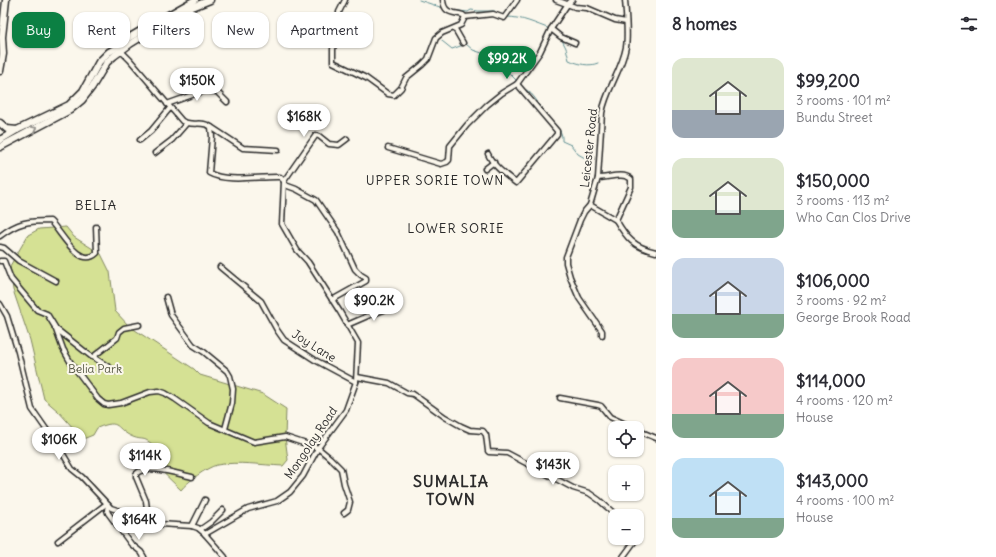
<!DOCTYPE html>
<meta charset="utf-8">
<style>
:root{--surface:#fff;--page:#f2f2f3;--text:#2b2b33;--muted:#7c7c81;--accent:#0b8043}
body{margin:0;font-family:Delius,sans-serif;background:var(--page);color:var(--text);height:100vh;display:flex;flex-direction:column;font-size:15px;white-space:nowrap}
*{box-sizing:border-box;margin:0}
p{font-size:13px;color:var(--muted)}
.icon{flex:none;width:22px;height:22px;fill:none;stroke:currentColor;stroke-width:2;stroke-linecap:round;stroke-linejoin:round}
.map{position:relative;flex:1;overflow:hidden}
.side{display:flex;flex-direction:column;background:var(--surface);width:340px}
.side>*{flex:none}
.hud{position:absolute;left:12px;top:12px;width:380px;height:36px;display:flex;gap:8px}
.buttons{position:absolute;left:608px;top:421px;display:grid;gap:8px}
.buttons a{display:grid;place-items:center;width:36px;height:36px;border-radius:8px;background:var(--surface);box-shadow:0 1px 3px #0004;font-size:20px}
.price{position:absolute;translate:-50% -34px;padding:0 9px;border-radius:14px;background:#fff;color:#222;font-size:13px;line-height:26px;filter:drop-shadow(0 1px 2px #0008)}
.price::after{content:'';position:absolute;left:50%;top:24px;width:12px;height:9px;margin-left:-6px;background:inherit;clip-path:polygon(0 0,100% 0,50% 100%)}
.price.on{background:var(--accent);color:#fff}
ul{padding:0;list-style:none}
li{display:flex;align-items:center;gap:12px;height:100px;padding:0 16px}
li span{display:grid;place-items:center;flex:none;width:112px;height:80px;border-radius:12px;color:#555}
li>.icon{margin-inline-start:auto}
span .icon{width:48px;height:48px;fill:#fffc;stroke-width:1}
li b{font-size:17px}
h2{display:flex;justify-content:space-between;align-items:center;height:48px;padding:0 16px;font-size:17px}
.pill{padding:0 14px;border-radius:12px;background:var(--surface);box-shadow:0 1px 3px #0004;font-size:14px;line-height:36px}
.pill.on{background:var(--accent);color:#fff}
main{display:flex;flex:1;min-height:0}
.map>svg:first-child{display:block}
.green{fill:#d5e194;stroke:#808660}
.lines{fill:none;stroke-linecap:round;stroke-linejoin:round}
.stream{stroke:#609093;stroke-width:1}
.minor-casing{stroke:#2b2b2b;stroke-width:7}
.secondary-casing{stroke:#2b2b2b;stroke-width:9}
.minor{stroke:#fbf7ec;stroke-width:4}
.secondary{stroke:#fbf7ec;stroke-width:6}
.oneway{stroke:#93918c}
.labels{text-anchor:middle;stroke-width:4;stroke-linejoin:round;paint-order:stroke}
.street-label{font-size:12px;fill:#2b2b2b;stroke:#fbf7ec}
.park-label{font-size:12px;fill:#565845;stroke:#fbf7ec}
.neighbourhood-label{font-size:13px;letter-spacing:1px;fill:#2b2b2b;stroke:#fbf7ec}
.district-label{font-size:16px;font-weight:bold;letter-spacing:1px;fill:#2b2b2b;stroke:#fbf7ec}
</style>
<main>
<div class="map">
<svg width="656" height="557" viewBox="0 0 656 557">
<rect width="100%" height="100%" fill="#fbf7ec"/>
<filter id="ink" filterUnits="userSpaceOnUse"><feTurbulence type="fractalNoise" baseFrequency=".025" numOctaves="2"/><feDisplacementMap in="SourceGraphic" scale="8" xChannelSelector="R" yChannelSelector="G"/><feConvolveMatrix kernelMatrix="1 2 1 2 8 2 1 2 1" color-interpolation-filters="sRGB"/></filter>
<g filter="url(#ink)">
<!-- green -->
<path class="green" d="M66,227l8,10 27,17 9,18 5,39 14,15 65,43 6,6 63,19 23,15 -1,28 3,23 -5,6c-22,-1 -45,-5 -66,-1 -10,2 -30,17 -36,25l-31,-30 3,-15c-10,-9 -10,-4 -20,-8 -19,-8 -11,-19 -36,-9l-4,7 -10,4 -25,-28 -14,-12 -14,-59 -17,-50 -3,-24 18,-31 11,-6z"/>
<g class="lines">
<!-- stream -->
<g class="stream">
<path d="M419,0l24,8"/>
<path d="M450,10l18,2 3,-2 7,1h17l-1,2"/>
<path d="M507,17c15,0 29,7 43,12"/>
<path d="M562,40l4,8 3,12c9,4 20,7 29,3"/>
<path d="M442,41l10,8 14,-5 7,6 15,5 6,4 3,5 6,3 14,14"/>
<path d="M522,88c10,3 15,13 20,22"/>
<path d="M549,119c7,7 14,11 13,22l9,4 7,9 12,7"/>
</g>
<defs>
<g id="minor">
<path d="M345,0l-6,12 -1,19 -5,18v13l33,16 22,16 6,1 7,-7 5,-10 16,-13 6,-6 8,-21 6,-5 19,-8 4,-8"/>
<path d="M443,0c1,14 10,12 20,15l2,2 28,-3 11,4 13,-18"/>
<path d="M556,0l19,7 12,1 28,12 11,2"/>
<path d="M455,29l8,14"/>
<path d="M551,29l10,8 14,6"/>
<path d="M120,50l10,10 52,61c9,6 21,-1 29,6l1,10 -3,36c18,10 51,3 71,4l4,4"/>
<path d="M167,104l39,-14 11,2 10,10"/>
<path d="M211,127l32,21 35,2"/>
<path d="M140,140l11,-9 19,-23"/>
<path d="M388,148l53,16 6,-2 2,-2 1,-14 17,-21 20,-20 15,-12 15,-9 23,-32 11,-23 16,-24 5,-5"/>
<path d="M155,153l17,-13 14,-16"/>
<path d="M488,154c5,12 18,21 28,29l41,-49v-3l-40,-47"/>
<path d="M485,169l9,-7"/>
<path d="M598,178c10,0 25,-6 33,1v8l-15,33c11,19 18,27 40,32"/>
<path d="M284,181l32,-46 3,1 10,8 10,1 8,-6"/>
<path d="M285,185l11,4 20,11 22,32 17,37 6,6 5,3v3l-34,19"/>
<path d="M590,205l26,15"/>
<path d="M0,236c18,-14 28,-15 50,-15 11,10 29,49 47,32l-1,-26"/>
<path d="M0,247l4,1 15,13 37,20"/>
<path d="M0,261h4l7,18 26,31 10,4 8,13 8,22 8,14 27,36 6,5 4,1 13,-2 29,-11 9,-1 6,2 10,6 34,24 45,19 31,-5 33,11 12,10 11,11 3,15 6,18 -2,8 -4,3"/>
<path d="M220,267l41,34 16,29 7,10 31,20 41,22"/>
<path d="M166,297l5,18 22,30 11,7 23,19 3,5 3,13 -1,14 -7,26"/>
<path d="M0,304l7,12 11,36 14,57 28,40 12,20 10,8 29,31 48,16 33,2 6,2 6,5 21,24"/>
<path d="M347,325l23,-10 25,-9"/>
<path d="M55,328l37,29h1l22,14"/>
<path d="M602,335v-4l-23,-33 -9,-21 -4,-14v-6l14,-37 4,-8 6,-7 8,-27 4,-65c4,-23 20,-43 24,-66 2,-12 0,-35 -1,-47"/>
<path d="M93,357l24,-19 2,-6 5,-4 15,-3"/>
<path d="M357,377l32,6 18,10 6,1 32,23 16,9 9,4 13,1 3,4 2,16 1,1 18,1 66,35 16,5 10,7 18,16"/>
<path d="M560,398l38,7 3,1 9,11 24,11"/>
<path d="M637,430l19,8"/>
<path d="M108,505l-1,5 1,3 23,31 10,8 3,5"/>
<path d="M144,519l3,-10 -1,-8 -10,-24v-3c10,-11 42,0 56,3"/>
<path d="M192,526l13,-26"/>
<path d="M201,529l10,-7 12,-12"/>
<path d="M205,534l43,-25 29,-8 13,-9 13,-16 15,-28 28,-38 10,-28 2,-39 -18,-31 -32,-50 -11,-12 -15,-26 2,-43"/>
<path d="M58,541l48,-37"/>
<path d="M623,557l14,-19"/>
</g>
<g id="secondary">
<path d="M0,71l3,-17 -1,-17 4,-37"/>
<path d="M0,123l7,6 10,1"/>
<path d="M0,140l17,-10 52,-25 14,-14 16,-29 10,-10 7,-4 9,-8 24,-14 46,-26"/>
<path d="M0,147l70,-37 12,-10 10,-13 15,-25 7,-6 16,-12 55,-34 25,-10"/>
</g>
</defs>
<!-- minor casing -->
<use href="#minor" class="minor-casing"/>
<!-- secondary casing -->
<use href="#secondary" class="secondary-casing"/>
<!-- minor -->
<use href="#minor" class="minor"/>
<!-- secondary -->
<use href="#secondary" class="secondary"/>
</g>
<!-- one-way arrows -->
<defs><path id="oneway-chevron" d="M-2-3.5L2.5 0L-2 3.5" fill="none" stroke-width="1.6" stroke-linecap="round" stroke-linejoin="round"/></defs>
<use class="oneway" href="#oneway-chevron" transform="translate(34 129) rotate(-27)"/>
</g>
<g class="labels">
<!-- street labels -->
<g class="street-label">
<text transform="translate(589 148) rotate(-84)" y="4">Leicester Road</text>
<text transform="translate(314 346) rotate(32)" y="4">Joy Lane</text>
<text transform="translate(311 443) rotate(-56)" y="4">Mongolay Road</text>
</g>
<!-- park labels -->
<g class="park-label">
<text x="95" y="373">Belia Park</text>
</g>
<!-- neighbourhood labels -->
<g class="neighbourhood-label">
<text x="435" y="185">UPPER SORIE TOWN</text>
<text x="96" y="210">BELIA</text>
<text x="456" y="233">LOWER SORIE</text>
</g>
<!-- district labels -->
<g class="district-label">
<text x="451" y="487">SUMALIA<tspan x="451" dy="18">TOWN</tspan></text>
</g>
</g>
</svg>
<div class="buttons">
<a><svg class="icon" aria-label="locate" viewBox="0 0 24 24"><circle cx="12" cy="12" r="6"/><path d="M12 2v4M12 18v4M2 12h4M18 12h4"/></svg></a>
<a>+</a>
<a>−</a>
</div>
<b class="price on" style="left:507px;top:80px">$99.2K</b>
<b class="price" style="left:197px;top:102px">$150K</b>
<b class="price" style="left:304px;top:138px">$168K</b>
<b class="price" style="left:374px;top:322px">$90.2K</b>
<b class="price" style="left:59px;top:461px">$106K</b>
<b class="price" style="left:145px;top:477px">$114K</b>
<b class="price" style="left:553px;top:486px">$143K</b>
<b class="price" style="left:139px;top:541px">$164K</b>
<div class="hud">
<a class="pill on">Buy</a>
<a class="pill">Rent</a>
<a class="pill">Filters</a>
<a class="pill">New</a>
<a class="pill">Apartment</a>
</div>
</div>
<section class="side">
<h2>8 homes<svg class="icon" aria-label="filters" viewBox="0 0 24 24"><path d="M4 7h16M4 17h16"/><circle cx="9" cy="7" r="2"/><circle cx="15" cy="17" r="2"/></svg></h2>
<ul>
<li><span style="background:linear-gradient(#dfe7d0 65%,#9aa5b1 0)"><svg class="icon" aria-label="home" viewBox="0 0 24 24"><path d="M3 11l9-7 9 7M6 9v11h12V9"/></svg></span><div><b>$99,200</b><p>3 rooms · 101 m²</p><p>Bundu Street</p></div></li>
<li><span style="background:linear-gradient(#dfe7d0 65%,#7fa58c 0)"><svg class="icon" aria-label="home" viewBox="0 0 24 24"><path d="M3 11l9-7 9 7M6 9v11h12V9"/></svg></span><div><b>$150,000</b><p>3 rooms · 113 m²</p><p>Who Can Clos Drive</p></div></li>
<li><span style="background:linear-gradient(#c9d6e8 70%,#7fa58c 0)"><svg class="icon" aria-label="home" viewBox="0 0 24 24"><path d="M3 11l9-7 9 7M6 9v11h12V9"/></svg></span><div><b>$106,000</b><p>3 rooms · 92 m²</p><p>George Brook Road</p></div></li>
<li><span style="background:linear-gradient(#f6c9c9 70%,#7fa58c 0)"><svg class="icon" aria-label="home" viewBox="0 0 24 24"><path d="M3 11l9-7 9 7M6 9v11h12V9"/></svg></span><div><b>$114,000</b><p>4 rooms · 120 m²</p><p>House</p></div></li>
<li><span style="background:linear-gradient(#bfe0f5 75%,#7fa58c 0)"><svg class="icon" aria-label="home" viewBox="0 0 24 24"><path d="M3 11l9-7 9 7M6 9v11h12V9"/></svg></span><div><b>$143,000</b><p>4 rooms · 100 m²</p><p>House</p></div></li>
</ul>
</section>
</main>
